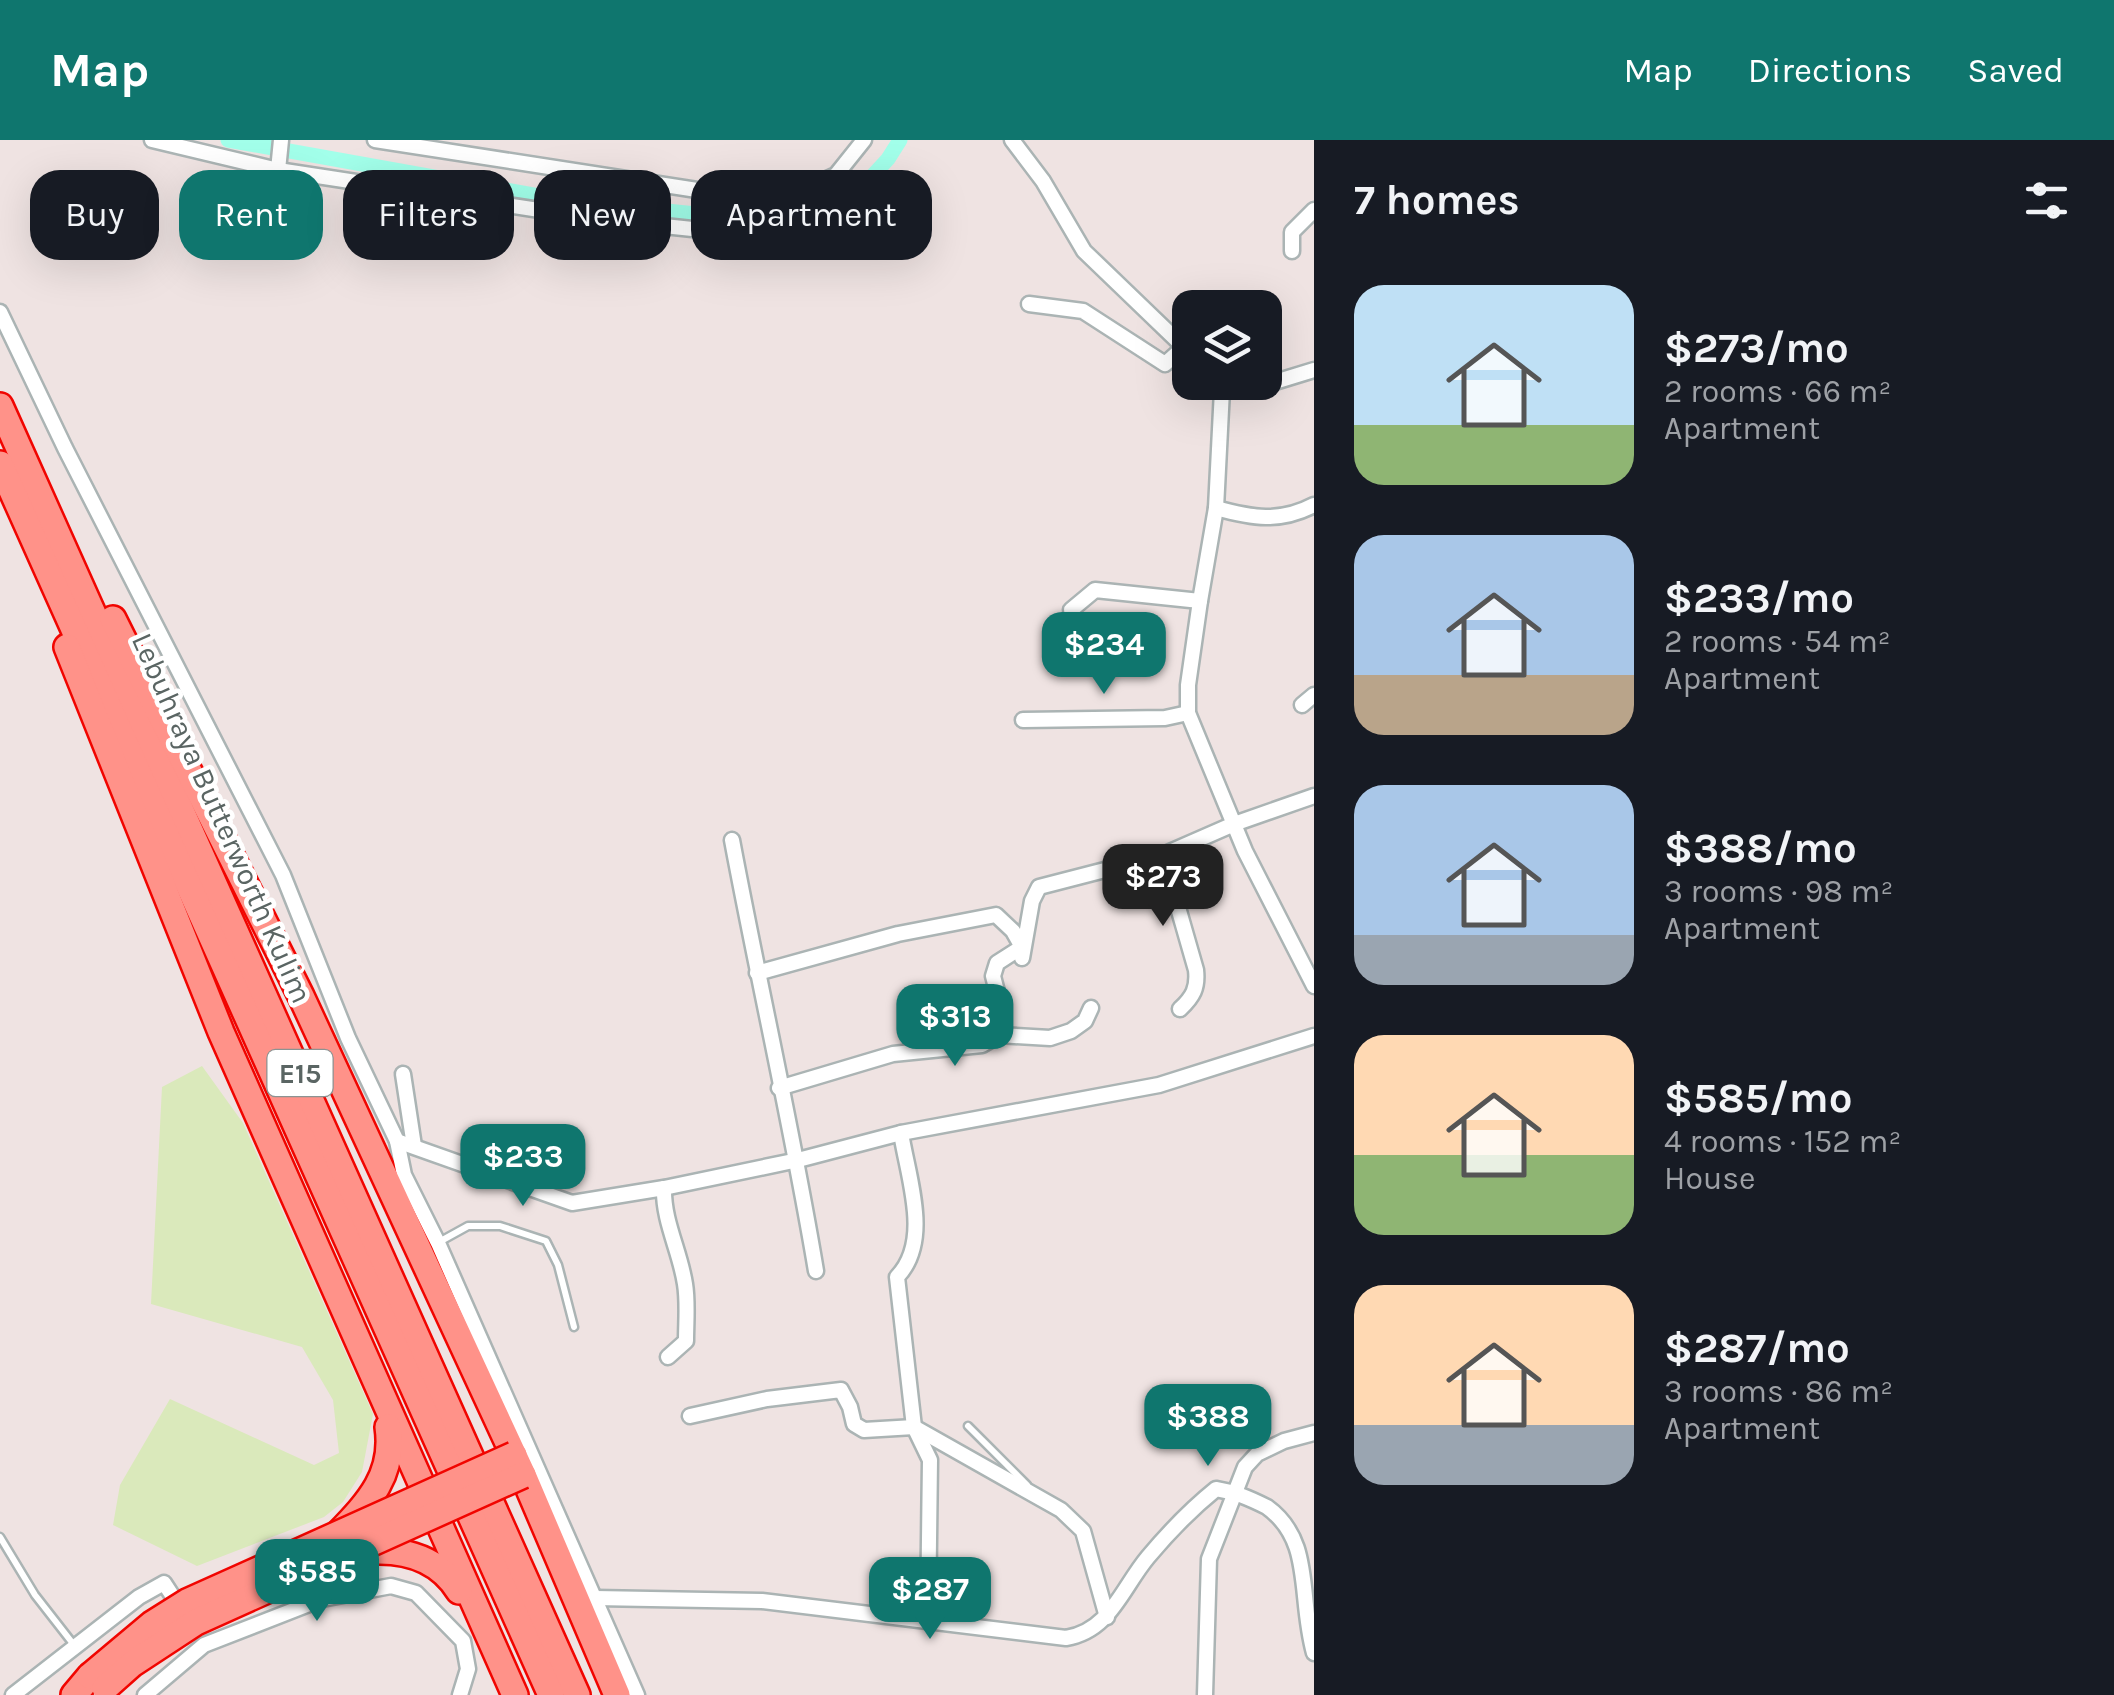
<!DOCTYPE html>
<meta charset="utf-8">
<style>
:root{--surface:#171b24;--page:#20242c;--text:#f1f3f6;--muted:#9ea1a6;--accent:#0f766e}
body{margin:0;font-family:Karla,sans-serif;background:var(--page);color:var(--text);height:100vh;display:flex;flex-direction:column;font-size:38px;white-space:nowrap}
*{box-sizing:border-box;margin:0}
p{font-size:32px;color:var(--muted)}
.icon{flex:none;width:55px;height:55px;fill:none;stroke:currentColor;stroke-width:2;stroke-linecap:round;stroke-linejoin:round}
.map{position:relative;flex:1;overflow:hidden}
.drawer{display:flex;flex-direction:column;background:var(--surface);width:800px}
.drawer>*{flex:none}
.banner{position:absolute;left:30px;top:30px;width:950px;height:90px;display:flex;gap:20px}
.controls{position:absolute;left:1172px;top:150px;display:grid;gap:20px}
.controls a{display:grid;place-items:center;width:110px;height:110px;border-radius:20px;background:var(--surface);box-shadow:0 10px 40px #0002;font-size:50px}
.price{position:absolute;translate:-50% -85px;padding:0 22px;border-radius:20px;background:var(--accent);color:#fff;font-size:32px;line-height:65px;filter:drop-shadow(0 2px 5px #0008)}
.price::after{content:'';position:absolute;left:50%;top:60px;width:30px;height:22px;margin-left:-15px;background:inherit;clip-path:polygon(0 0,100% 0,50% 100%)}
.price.on{background:#222;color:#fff}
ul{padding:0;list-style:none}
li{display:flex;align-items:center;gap:30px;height:250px;padding:0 40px}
li span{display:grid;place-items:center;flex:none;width:280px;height:200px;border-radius:30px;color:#555}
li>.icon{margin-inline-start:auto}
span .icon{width:120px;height:120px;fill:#fffc;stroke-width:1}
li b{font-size:42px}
h2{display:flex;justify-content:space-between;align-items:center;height:120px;padding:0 40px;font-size:42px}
.chip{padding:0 35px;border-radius:30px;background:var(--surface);box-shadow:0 10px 40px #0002;font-size:35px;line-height:90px}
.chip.on{background:var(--accent);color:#fff}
header{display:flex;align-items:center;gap:60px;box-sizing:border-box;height:140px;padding:0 50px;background:var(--accent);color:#fff}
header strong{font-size:48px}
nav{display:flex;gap:55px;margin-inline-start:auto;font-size:35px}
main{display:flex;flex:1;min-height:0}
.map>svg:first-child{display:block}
.green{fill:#dae9bb}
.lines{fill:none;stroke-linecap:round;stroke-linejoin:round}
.canal{stroke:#a2ffea;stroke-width:15}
.service-casing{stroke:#abb4b4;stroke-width:11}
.minor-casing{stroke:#abb4b4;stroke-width:19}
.motorway-casing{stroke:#f10500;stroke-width:30}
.service{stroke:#fff;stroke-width:6}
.minor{stroke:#fff;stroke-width:14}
.motorway{stroke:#ff9289;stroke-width:25}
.motorway-bridge-casing{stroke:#f10500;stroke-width:30;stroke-linecap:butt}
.motorway-bridge{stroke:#ff9289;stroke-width:25}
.labels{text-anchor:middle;stroke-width:9;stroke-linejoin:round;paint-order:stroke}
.shield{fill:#fff;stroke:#8c9392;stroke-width:2.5}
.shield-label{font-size:28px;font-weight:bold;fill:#5a6563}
.street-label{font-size:30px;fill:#5a6563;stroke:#fff}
</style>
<header>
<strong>Map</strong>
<nav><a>Map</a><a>Directions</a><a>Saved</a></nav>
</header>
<main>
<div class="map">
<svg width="1314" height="1555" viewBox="0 0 1314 1555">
<rect width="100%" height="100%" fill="#efe3e2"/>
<!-- green -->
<path class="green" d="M202,926l41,57 130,291 -11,58 -19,30 -19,15 -127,49 -84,-41 7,-40 50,-86 144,66 25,-12 -6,-53 -31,-53 -151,-43 11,-217z"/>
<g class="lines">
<!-- canal -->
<path class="canal" d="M228,0l339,61 220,22 65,-25 36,-39 12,-19"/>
<defs>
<g id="service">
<path d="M439,1102l29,-16h32l46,15 12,24 16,62"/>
<path d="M968,1286l59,59"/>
<path d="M0,1397l35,58 39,50"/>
</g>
<g id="minor">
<path d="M152,0l126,30 320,49 132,14 8,-38"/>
<path d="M375,0l322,50 67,6 28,-1 44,-20 28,-35"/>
<path d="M1012,0l31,41 41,70 106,102"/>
<path d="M278,30l3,-30"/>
<path d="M1292,111v-19l22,-22"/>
<path d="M1029,164l54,7 82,53 19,-17"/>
<path d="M0,172l65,136 218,427 65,163 49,103 7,34 34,68 199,452"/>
<path d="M1218,242l4,8 -6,118 -16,93 -12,84v28l57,138 69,135"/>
<path d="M1242,242l10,7 62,-19"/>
<path d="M1216,368c36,10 64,15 98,-3"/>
<path d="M1071,470l24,-20 105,11"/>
<path d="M1302,565l12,-10"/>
<path d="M1023,580l142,-2 23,-5"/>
<path d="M732,700c27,144 60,287 84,431"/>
<path d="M1163,715l33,115c2,18 -3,27 -16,39"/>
<path d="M1022,818l10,-57 7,-14 124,-32 71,-31 80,-28"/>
<path d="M757,833l141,-39 98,-19 17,16 9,16 -25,16 -4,13 9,35 -3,24"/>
<path d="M403,934l11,72"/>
<path d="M779,948l114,-34 89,-9 17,-10 51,3 21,-7 14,-10 6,-13"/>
<path d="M901,993c7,45 31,108 -4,144l17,150 16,33 -2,159"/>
<path d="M397,1001l175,62 92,-15 134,-28 103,-27 258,-48 155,-49"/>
<path d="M664,1048c-1,33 16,63 21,96 3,18 1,38 1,57l-18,16"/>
<path d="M690,1276l77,-17 74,-9 9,17 4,17 10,6 50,-3 147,83 22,21 24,86"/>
<path d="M595,1458l167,3 304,37c44,-7 56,-50 82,-81 21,-25 42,-47 68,-68 19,3 33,9 51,18 47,34 31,89 47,146"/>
<path d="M13,1555l126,-98 25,-14 17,26"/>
<path d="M145,1555l59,-50 118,-46 69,-13 25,7 47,48 5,28 -8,26"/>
<path d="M1205,1555l4,-136 36,-92 12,-13 27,-13 30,-8"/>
</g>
<g id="motorway">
<path d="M0,266l577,1289"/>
<path d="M0,324l551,1231"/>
<path d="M113,479l188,377 222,479 94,220"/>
<path d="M67,507l154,385 294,663"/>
<path d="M338,1394c31,-32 57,-60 50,-107"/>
<path d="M354,1413c41,-6 82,1 105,38"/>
<path d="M74,1555l16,-19"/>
</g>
</defs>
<!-- service casing -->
<use href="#service" class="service-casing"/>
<!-- minor casing -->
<use href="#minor" class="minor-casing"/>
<!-- motorway casing -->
<use href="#motorway" class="motorway-casing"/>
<!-- service -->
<use href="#service" class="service"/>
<!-- minor -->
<use href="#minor" class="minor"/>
<!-- motorway -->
<use href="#motorway" class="motorway"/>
<defs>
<g id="motorway-bridge">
<path d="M90,1536l62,-52 35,-22 327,-147"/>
<path d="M105,1548l27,-24 64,-42 327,-147"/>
</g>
</defs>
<!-- motorway-bridge casing -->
<use href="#motorway-bridge" class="motorway-bridge-casing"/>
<!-- motorway-bridge -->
<use href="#motorway-bridge" class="motorway-bridge"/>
</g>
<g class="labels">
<!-- shield labels -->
<rect class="shield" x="267.5" y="910" width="65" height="46" rx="8"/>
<g class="shield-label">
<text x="300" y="943">E15</text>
</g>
<!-- street labels -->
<g class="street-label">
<text transform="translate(222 678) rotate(66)" y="10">Lebuhraya Butterworth Kulim</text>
</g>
</g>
</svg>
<div class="controls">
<a><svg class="icon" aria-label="layers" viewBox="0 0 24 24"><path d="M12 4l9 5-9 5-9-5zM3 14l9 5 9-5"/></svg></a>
</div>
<b class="price" style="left:1104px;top:557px">$234</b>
<b class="price on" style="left:1163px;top:789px">$273</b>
<b class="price" style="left:955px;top:929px">$313</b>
<b class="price" style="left:523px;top:1069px">$233</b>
<b class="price" style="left:1208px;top:1329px">$388</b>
<b class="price" style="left:317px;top:1484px">$585</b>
<b class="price" style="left:930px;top:1502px">$287</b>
<div class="banner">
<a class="chip">Buy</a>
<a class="chip on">Rent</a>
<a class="chip">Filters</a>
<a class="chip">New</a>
<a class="chip">Apartment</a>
</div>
</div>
<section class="drawer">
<h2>7 homes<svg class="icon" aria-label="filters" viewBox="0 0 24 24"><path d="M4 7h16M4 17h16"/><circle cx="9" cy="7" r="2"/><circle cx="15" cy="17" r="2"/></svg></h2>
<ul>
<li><span style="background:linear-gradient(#bfe0f5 70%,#8fb573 0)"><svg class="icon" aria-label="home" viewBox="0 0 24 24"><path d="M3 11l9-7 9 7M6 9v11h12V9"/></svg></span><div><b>$273/mo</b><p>2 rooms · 66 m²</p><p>Apartment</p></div></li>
<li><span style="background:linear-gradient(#a9c7e8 70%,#b9a48a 0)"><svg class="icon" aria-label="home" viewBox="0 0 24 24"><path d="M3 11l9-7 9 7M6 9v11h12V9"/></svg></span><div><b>$233/mo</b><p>2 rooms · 54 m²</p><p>Apartment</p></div></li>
<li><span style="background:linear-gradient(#a9c7e8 75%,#9aa5b1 0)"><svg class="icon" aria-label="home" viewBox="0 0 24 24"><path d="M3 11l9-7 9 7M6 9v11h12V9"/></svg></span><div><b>$388/mo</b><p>3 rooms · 98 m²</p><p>Apartment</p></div></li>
<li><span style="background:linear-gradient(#ffd9b3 60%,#8fb573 0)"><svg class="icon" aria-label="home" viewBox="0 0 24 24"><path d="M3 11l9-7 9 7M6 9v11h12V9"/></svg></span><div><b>$585/mo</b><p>4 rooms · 152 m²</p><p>House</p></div></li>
<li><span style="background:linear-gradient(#ffd9b3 70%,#9aa5b1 0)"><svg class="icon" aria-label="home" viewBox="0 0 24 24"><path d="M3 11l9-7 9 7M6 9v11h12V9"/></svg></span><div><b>$287/mo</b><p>3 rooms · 86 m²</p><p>Apartment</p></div></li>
</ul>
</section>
</main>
